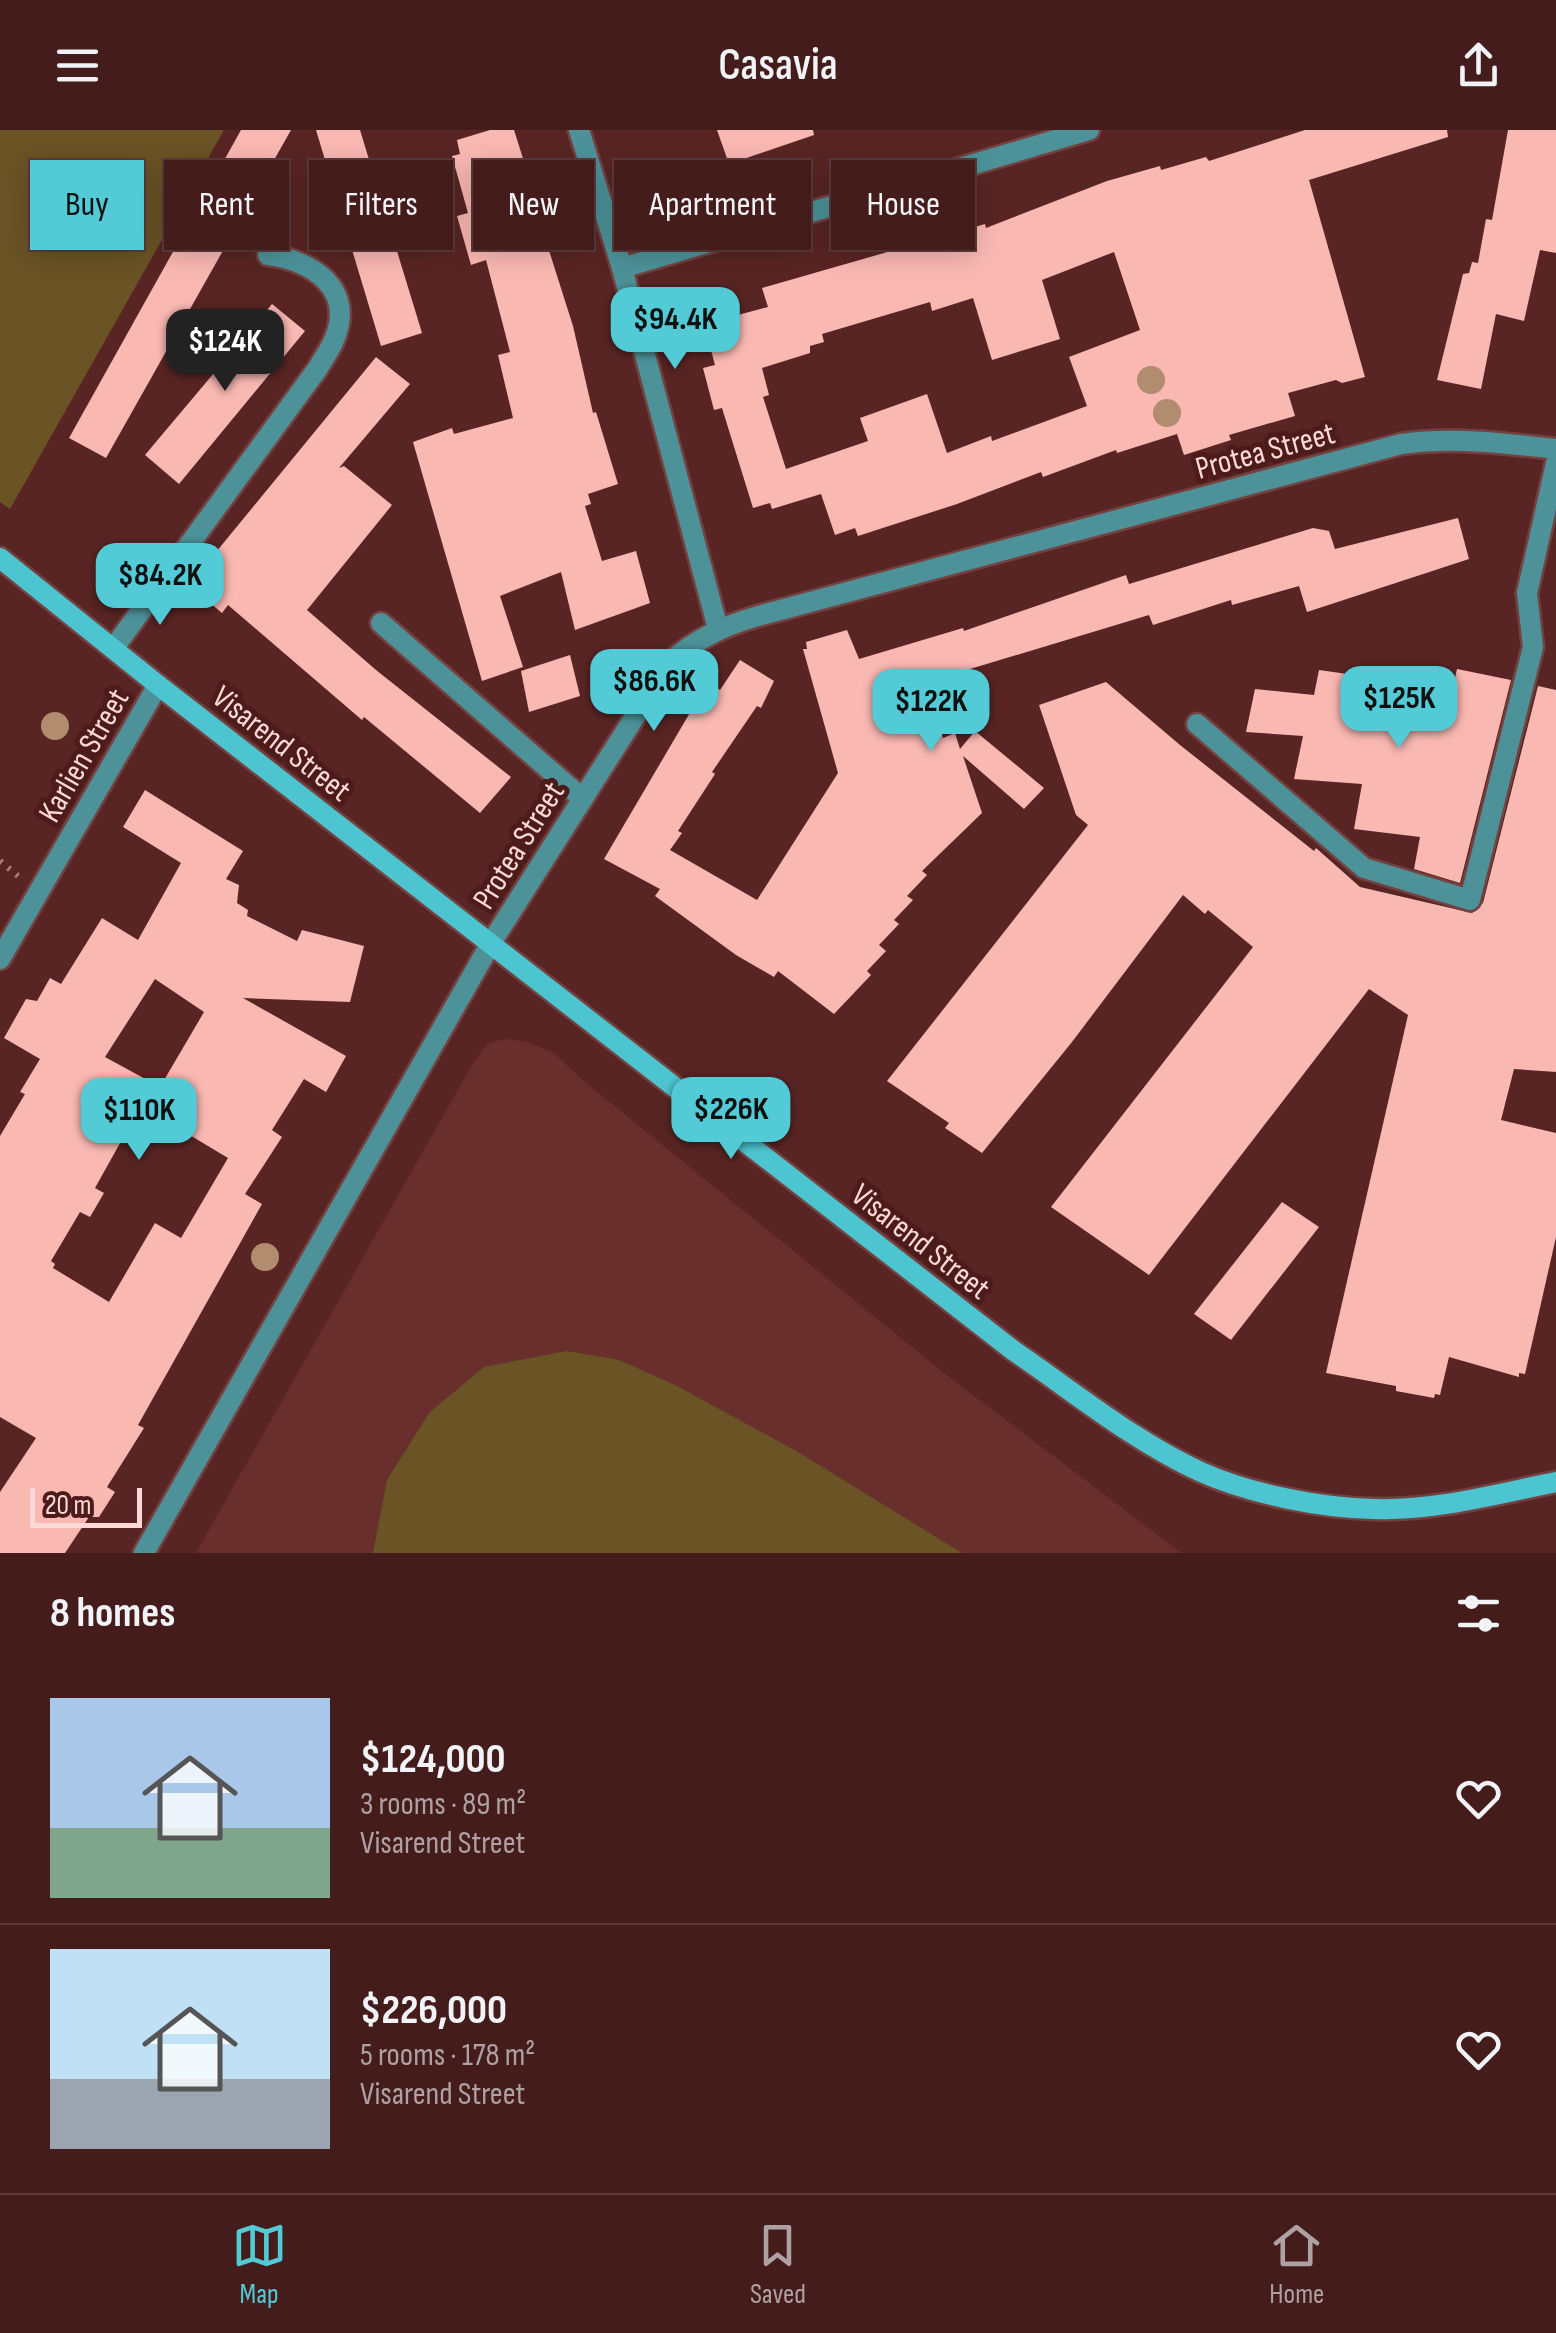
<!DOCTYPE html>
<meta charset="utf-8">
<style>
:root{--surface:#431c1b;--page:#4a2524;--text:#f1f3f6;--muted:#afa1a3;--line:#5b3a3a;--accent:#52cbd7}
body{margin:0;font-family:"Sofia Sans Condensed",sans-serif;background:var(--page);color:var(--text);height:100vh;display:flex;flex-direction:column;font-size:38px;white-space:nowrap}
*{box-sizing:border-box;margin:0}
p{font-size:32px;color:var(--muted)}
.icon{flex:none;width:55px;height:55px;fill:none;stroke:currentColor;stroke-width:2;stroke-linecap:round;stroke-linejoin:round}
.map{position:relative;height:1423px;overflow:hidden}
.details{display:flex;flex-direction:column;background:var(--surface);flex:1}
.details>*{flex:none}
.banner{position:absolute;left:30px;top:30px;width:1000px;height:90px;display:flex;gap:20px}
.scale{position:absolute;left:30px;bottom:25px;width:112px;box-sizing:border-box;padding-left:10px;border:5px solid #fbd9d6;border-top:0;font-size:28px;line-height:35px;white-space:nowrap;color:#fbd9d6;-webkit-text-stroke:8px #4d1b1a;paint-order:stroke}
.price{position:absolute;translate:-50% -85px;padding:0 22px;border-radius:20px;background:var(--accent);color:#111;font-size:32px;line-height:65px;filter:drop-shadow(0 2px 5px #0008)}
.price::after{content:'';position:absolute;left:50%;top:60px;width:30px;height:22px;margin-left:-15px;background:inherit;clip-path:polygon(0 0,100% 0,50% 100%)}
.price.on{background:#222;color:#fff}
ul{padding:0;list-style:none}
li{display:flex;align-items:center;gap:30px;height:250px;padding:0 50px}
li+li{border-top:2px solid var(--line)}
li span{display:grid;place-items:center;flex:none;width:280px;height:200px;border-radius:0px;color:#555}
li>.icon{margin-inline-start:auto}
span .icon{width:120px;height:120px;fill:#fffc;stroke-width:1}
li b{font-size:42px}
h2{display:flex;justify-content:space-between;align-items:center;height:120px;padding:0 50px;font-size:42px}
.chip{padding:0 35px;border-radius:0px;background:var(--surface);box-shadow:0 5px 25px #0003,0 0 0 2px var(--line);font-size:35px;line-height:90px}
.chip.on{background:var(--accent);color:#111}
header{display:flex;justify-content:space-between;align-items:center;height:130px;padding:0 50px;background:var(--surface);font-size:45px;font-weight:600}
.tab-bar{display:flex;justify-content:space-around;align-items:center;height:140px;border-top:2px solid var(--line);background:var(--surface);font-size:28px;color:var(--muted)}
.tab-bar a{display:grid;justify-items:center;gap:5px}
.tab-bar .on{color:var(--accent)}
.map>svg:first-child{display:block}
.built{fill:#692f2d}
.green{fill:#6a5325}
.building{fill:#fab8b3;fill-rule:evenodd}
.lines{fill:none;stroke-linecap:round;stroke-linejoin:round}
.lane-casing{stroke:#734240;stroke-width:25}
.street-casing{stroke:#734240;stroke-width:25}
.secondary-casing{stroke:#734240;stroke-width:25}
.path{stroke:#ac817f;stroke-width:6;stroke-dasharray:2.5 8;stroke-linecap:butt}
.lane{stroke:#4d9299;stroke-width:20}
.street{stroke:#4d9299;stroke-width:20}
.secondary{stroke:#4dc5d0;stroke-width:20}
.tree{fill:#b28c6e}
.labels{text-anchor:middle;stroke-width:10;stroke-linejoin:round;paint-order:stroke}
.street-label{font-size:32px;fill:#fbd9d6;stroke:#4d1b1a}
</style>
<header><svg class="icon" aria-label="menu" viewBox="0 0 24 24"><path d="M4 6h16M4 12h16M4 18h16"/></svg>Casavia<svg class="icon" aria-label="share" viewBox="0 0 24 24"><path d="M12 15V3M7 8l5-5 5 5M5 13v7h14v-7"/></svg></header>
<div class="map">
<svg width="1556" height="1423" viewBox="0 0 1556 1423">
<rect width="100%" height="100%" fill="#592524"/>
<!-- built -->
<path class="built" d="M506,909l21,3 27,11 27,26 373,302 228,172h-986l277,-490 15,-20z"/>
<!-- green -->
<g class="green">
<path d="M0,0h224l-214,379 -10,-7z"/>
<path d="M567,1221l52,9 58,26 121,66 164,101h-589l14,-73 42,-67 55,-46z"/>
</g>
<!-- building -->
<g class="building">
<path d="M241,0h50l-185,328 -37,-20z"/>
<path d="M316,0h44l62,203 -41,13z"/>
<path d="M490,0h24l25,79 14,-4 8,31 -15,5 27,85 20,87 3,-1 22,72 -30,10 3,10 -6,2 17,55 34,-10 14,52 -75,27 -14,-58 -61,24 23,71 -41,14 -69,-239 39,-14 2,6 59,-16 -15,-63 12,-3 -24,-92 -15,5 -14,-49 11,-3 -16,-57 8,-2 -3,-14z"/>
<path d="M717,0h96l1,5 -85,29z"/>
<path d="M1305,0h142l1,7 -139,43 56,197 -23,6 -6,-3 -48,13 7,23 -66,19 2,5 -47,15 -7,-21 -60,19 -1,-3 -73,27 -2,-5 -84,32 -99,32 -3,-8 -20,7 -14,-41 -49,15 -2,-6 -17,5 -31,-100 -8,2 -11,-42 12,-3 -11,-41 64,-17 -6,-19 223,-64 1,4 121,-47 53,-15 1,4 45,-13 3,4zM1114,122l26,78 -71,27 18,49 -95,35 -1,-5 -44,17 -20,-59 -67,24 8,23 -82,28 -23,-72 6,-2 -7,-27 48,-15v-7l14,-4 -2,-8 108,-32 2,9 41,-13 19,62 68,-21 -18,-59z"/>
<path d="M1508,0h48v123l-16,-3 -16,71 -28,-7 -15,75 -44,-9 26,-106 6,-1 3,-11 6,1 8,-44 6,1z"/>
<path d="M272,174l33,27 -126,153 -34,-29z"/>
<path d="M376,227l34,27 -71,84 5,-2 48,39 -85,105 69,60 135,107 -31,36 -116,-96 -2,3 -134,-115 -6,8 -33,-28z"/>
<path d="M1458,388l11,41 -162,53 -8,-26 -67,19 -1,-5 -78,25 -4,-10 -222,67 16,56 12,-5 5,16 15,-18 69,57 -20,21 -61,-53 19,57 -60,58 5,4 -20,21 6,4 -19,20 5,4 -20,21 7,6 -19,20 4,4 -37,39 -56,-43 -4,6 -38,-22 -81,-59 5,-7 -56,-30 104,-177 12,8 20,-30 34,21 -13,27 -4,-2 -45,66 3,2 -37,57 4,2 -12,17 87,50 81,-127 -35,-124h4l-1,-7 41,-12 12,29 104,-31 1,3 162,-56 3,9 184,-56 16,3 6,18z"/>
<path d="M570,525l10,41 -51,16 -8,-41z"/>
<path d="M1386,538l69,10 2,-9 54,11 -51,203 -46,-14 6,-32 -66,-8 8,-45 -68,-5 9,-43 -57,-4 9,-43 59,6 5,-25 64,9z"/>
<path d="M1106,552l74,63 134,106 2,-3 44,39 112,26 11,-10 55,-217 18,4v382l-42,-3 -13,51 55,13v104l-31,137 -6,-1v4l-70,-20 -9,38 -5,-1 -1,4 -38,-7v-5l-70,-13 82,-358 -39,-26 -220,286 -98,-68 202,-260 -45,-37 -3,4 -22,-19 -111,147 -90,111 -37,-25 4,-5 -62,-42 201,-256 -12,-10 -37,-110z"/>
<path d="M145,660l98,61 -17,28 13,6 -2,18 11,7 -1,6 50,25 5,-11 62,16 -14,56 -107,-4 103,58 -20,36 -22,-13 -32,51 10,7 -37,57 17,10 -124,221 6,3 -37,59 8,5 -16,25h-10l-24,36h-65v-61l36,-54 -36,-21v-281l25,-42 -5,-2 20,-33 -36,-21 22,-39 11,2 13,-23 11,6 41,-66 36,22 43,-77 -58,-36zM155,849l49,33 -44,75 -55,-30zM153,983l75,45 -47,80 -26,-15 -46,79 -56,-34 2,-4 -4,-3 29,-49 10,5 14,-24 -9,-5 34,-61 10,7z"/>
<path d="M1282,1072l37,25 -88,113 -37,-26z"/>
</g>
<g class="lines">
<defs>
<path id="lane" d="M1197,594l167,144 106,32 63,-253 -6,-54"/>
<g id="street">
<path d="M579,0l43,138 96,361"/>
<path d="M622,138l467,-138"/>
<path d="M1527,463l29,-130"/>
<path d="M381,493l202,176"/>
<path d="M113,519l205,-281c5,-9 12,-18 16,-28 22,-51 -22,-80 -66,-85"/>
<path d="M0,829l158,-274"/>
<path d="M144,1423l347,-610 178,-280c27,-24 54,-37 89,-47l643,-172c53,-7 102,-1 155,5"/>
</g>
<path id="secondary" d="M0,428l158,127 856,666c60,41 121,91 187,121 49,22 120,36 173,37 60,2 123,-15 182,-27"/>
</defs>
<!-- lane casing -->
<use href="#lane" class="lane-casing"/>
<!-- street casing -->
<use href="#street" class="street-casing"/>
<!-- secondary casing -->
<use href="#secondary" class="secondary-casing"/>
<!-- path -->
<path class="path" d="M0,731l18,15"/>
<!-- lane -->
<use href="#lane" class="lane"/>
<!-- street -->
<use href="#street" class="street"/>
<!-- secondary -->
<use href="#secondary" class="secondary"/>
</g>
<!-- trees -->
<g class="tree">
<circle cx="1151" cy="250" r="14"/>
<circle cx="1167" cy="283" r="14"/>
<circle cx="55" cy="596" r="14"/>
<circle cx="265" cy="1127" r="14"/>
</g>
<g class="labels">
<!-- street labels -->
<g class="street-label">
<text transform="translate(1265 320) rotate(-15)" y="11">Protea Street</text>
<text transform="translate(282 613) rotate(38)" y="11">Visarend Street</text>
<text transform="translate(83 625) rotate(-60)" y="11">Karlien Street</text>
<text transform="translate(518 715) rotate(-58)" y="11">Protea Street</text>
<text transform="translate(921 1111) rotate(38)" y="11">Visarend Street</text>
</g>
</g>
</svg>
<div class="scale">20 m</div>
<b class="price" style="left:675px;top:242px">$94.4K</b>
<b class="price on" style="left:225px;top:264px">$124K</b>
<b class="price" style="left:160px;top:498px">$84.2K</b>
<b class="price" style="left:654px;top:604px">$86.6K</b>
<b class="price" style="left:1399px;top:621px">$125K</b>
<b class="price" style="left:931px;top:624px">$122K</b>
<b class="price" style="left:731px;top:1032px">$226K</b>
<b class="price" style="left:139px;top:1033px">$110K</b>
<div class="banner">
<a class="chip on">Buy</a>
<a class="chip">Rent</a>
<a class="chip">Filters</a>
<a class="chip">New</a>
<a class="chip">Apartment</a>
<a class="chip">House</a>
</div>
</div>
<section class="details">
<h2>8 homes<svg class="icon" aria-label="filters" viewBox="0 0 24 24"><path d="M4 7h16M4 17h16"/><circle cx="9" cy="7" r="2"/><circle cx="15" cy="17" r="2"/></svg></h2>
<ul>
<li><span style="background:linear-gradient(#a9c7e8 65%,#7fa58c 0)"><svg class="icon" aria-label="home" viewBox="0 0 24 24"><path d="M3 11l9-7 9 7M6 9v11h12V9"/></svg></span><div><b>$124,000</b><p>3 rooms · 89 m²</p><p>Visarend Street</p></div><svg class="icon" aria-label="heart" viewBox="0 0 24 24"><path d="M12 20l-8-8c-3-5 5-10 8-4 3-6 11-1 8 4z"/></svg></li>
<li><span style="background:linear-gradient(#bfe0f5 65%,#9aa5b1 0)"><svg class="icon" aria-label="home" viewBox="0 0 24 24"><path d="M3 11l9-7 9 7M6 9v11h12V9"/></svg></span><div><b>$226,000</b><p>5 rooms · 178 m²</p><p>Visarend Street</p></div><svg class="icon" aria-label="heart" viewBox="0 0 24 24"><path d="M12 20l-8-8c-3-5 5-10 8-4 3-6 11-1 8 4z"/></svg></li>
</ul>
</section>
<nav class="tab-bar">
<a class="on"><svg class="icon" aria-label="map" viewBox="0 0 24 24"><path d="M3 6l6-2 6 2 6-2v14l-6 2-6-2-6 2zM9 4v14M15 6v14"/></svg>Map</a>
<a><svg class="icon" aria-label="saved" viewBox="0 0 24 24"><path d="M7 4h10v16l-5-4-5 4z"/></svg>Saved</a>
<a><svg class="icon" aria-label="home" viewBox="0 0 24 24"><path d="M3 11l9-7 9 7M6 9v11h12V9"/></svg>Home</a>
</nav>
